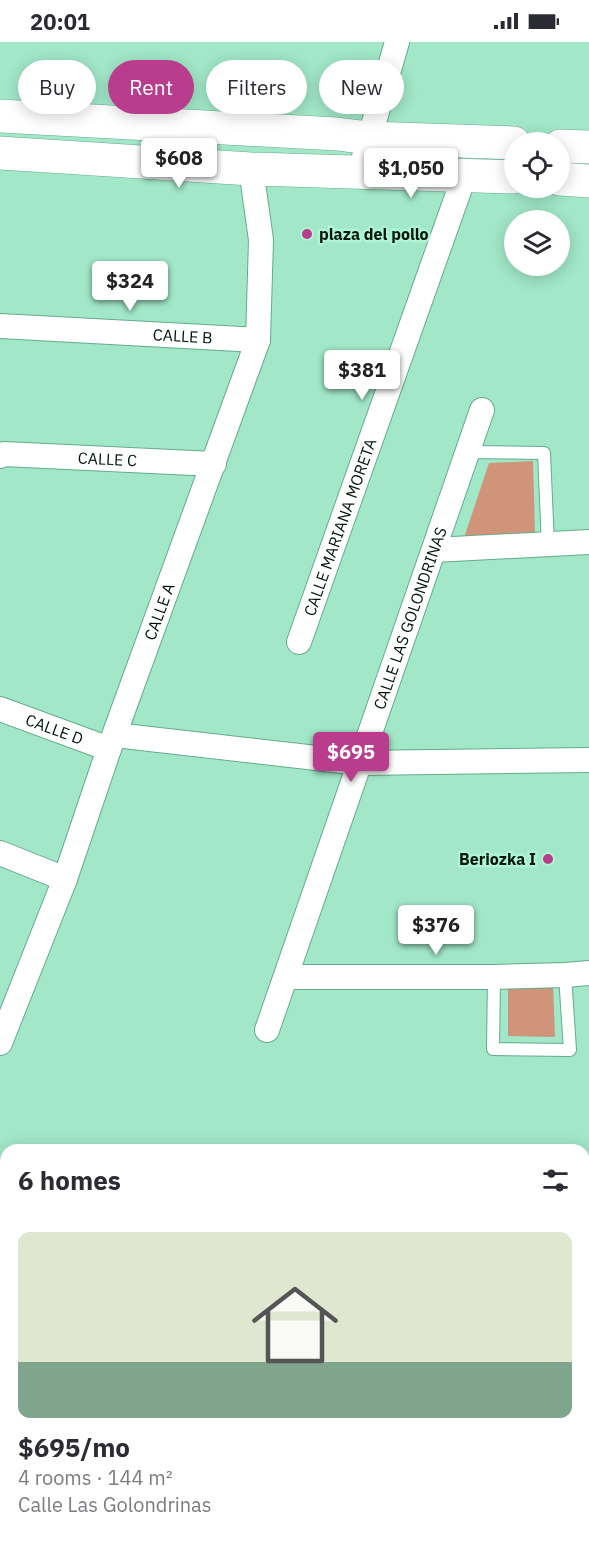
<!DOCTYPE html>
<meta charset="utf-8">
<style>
:root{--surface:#fff;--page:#f7f7f7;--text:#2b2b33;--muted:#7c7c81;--accent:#b93d8c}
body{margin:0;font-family:"IBM Plex Sans",sans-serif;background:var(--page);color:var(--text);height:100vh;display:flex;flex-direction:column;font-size:22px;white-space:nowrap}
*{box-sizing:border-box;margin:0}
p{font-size:20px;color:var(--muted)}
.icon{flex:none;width:33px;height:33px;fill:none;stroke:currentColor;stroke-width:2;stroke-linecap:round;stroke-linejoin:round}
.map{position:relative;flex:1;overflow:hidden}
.side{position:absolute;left:0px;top:1102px;width:590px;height:404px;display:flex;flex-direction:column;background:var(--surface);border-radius:18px 18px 0 0;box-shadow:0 3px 15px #0003}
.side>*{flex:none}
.top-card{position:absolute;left:18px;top:18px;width:554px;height:54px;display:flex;gap:12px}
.controls{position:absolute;left:504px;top:90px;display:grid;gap:12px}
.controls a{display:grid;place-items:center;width:66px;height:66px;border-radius:50%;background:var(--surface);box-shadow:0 3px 15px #0003;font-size:30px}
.price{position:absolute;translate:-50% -51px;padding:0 14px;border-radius:6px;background:#fff;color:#222;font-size:20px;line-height:39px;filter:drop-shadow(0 2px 3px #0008)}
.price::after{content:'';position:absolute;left:50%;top:36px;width:18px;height:14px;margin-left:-9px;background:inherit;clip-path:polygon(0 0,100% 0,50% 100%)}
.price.current{background:var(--accent);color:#fff}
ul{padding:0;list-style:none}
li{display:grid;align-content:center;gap:12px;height:318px;padding:0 18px}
li span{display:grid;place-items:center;height:186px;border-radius:12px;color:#555}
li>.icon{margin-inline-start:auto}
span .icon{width:108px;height:108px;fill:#fffc;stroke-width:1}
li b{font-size:26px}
h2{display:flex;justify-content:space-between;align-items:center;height:72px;padding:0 18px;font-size:26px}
.pill{padding:0 21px;border-radius:27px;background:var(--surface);box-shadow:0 3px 15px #0003;font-size:21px;line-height:54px}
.pill.current{background:var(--accent);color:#fff}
.status{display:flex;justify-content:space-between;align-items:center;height:42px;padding:0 30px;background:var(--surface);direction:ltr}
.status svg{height:16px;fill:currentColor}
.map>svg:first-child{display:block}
.green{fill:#cf9479}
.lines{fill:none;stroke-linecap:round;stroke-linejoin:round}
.service-casing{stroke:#65ab8e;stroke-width:14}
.minor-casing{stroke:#65ab8e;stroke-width:26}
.secondary-casing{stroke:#65ab8e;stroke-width:34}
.trunk-casing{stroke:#65ab8e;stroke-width:34}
.service{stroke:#fff;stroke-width:12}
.minor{stroke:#fff;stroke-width:24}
.secondary{stroke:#fff;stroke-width:33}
.trunk{stroke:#fff;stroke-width:33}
.poi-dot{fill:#b93d8c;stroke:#aef5d5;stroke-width:2}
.labels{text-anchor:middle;stroke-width:5;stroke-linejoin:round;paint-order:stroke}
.poi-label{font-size:16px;font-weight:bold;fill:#00150b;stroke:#aef5d5;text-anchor:start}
.street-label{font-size:16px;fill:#00150b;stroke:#aef5d5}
</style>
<div class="status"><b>20:01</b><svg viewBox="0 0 49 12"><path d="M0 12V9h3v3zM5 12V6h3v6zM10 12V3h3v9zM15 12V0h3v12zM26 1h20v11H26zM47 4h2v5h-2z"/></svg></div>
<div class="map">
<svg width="589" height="1505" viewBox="0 0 589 1505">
<rect width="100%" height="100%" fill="#a1e7c8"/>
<!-- green -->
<g class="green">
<path d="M533,419l2,72 -72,8 26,-78z"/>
<path d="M508,943h45l2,52 -47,-1z"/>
</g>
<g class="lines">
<defs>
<g id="service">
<path d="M468,410l76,1 4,92"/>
<path d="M494,935l-1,72 77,1 -5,-75"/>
</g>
<g id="minor">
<path d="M360,129l37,-129"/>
<path id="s1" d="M0,284l258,14"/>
<path id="s2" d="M0,414l4,-2 210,10"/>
<path d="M434,508l155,-8"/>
<path id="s3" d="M299,600l166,-468"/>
<path id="s4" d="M0,667l109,40"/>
<path d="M115,693l245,28 229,-3"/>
<path d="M0,811l65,26"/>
<path d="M286,935h208l71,-2 24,-2"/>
<path id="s5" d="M267,988l215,-620"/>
<path id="s6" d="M0,1001l65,-164 44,-130 149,-409 3,-100 -10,-71"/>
<path d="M584,1202h5"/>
<path d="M0,1204h6"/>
</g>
<g id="secondary">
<path d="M0,74l337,18 32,4 145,5"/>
<path d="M560,104l29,1"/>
<path d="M0,111l251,16 263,8"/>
<path d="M560,137l29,2"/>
</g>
<g id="trunk">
<path d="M0,1247h6"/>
<path d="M584,1250h5"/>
<path d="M0,1298h6"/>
<path d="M584,1300h5"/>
</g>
</defs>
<!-- service casing -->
<use href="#service" class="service-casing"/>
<!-- minor casing -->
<use href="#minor" class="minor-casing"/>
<!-- secondary casing -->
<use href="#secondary" class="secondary-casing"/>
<!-- trunk casing -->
<use href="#trunk" class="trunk-casing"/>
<!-- service -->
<use href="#service" class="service"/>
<!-- minor -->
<use href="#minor" class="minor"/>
<!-- secondary -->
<use href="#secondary" class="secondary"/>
<!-- trunk -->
<use href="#trunk" class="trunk"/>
</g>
<!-- markers -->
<g class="poi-dot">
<circle cx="307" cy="192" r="6"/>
<circle cx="548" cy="817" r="6"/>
</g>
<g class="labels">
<!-- poi labels -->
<g class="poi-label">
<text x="319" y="198">plaza del pollo</text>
<text x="536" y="823" text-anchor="end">Beriozka I</text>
</g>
<!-- street labels -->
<g class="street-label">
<text dy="6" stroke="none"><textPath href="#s1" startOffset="183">CALLE B</textPath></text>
<text dy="6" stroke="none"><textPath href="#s2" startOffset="108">CALLE C</textPath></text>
<text dy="6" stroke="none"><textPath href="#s3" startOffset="122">CALLE MARIANA MORETA</textPath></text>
<text dy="6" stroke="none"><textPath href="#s6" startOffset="460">CALLE A</textPath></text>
<text dy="6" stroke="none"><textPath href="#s5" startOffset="436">CALLE LAS GOLONDRINAS</textPath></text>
<text dy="6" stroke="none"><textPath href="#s4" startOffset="58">CALLE D</textPath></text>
</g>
</g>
</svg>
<div class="controls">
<a><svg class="icon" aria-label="locate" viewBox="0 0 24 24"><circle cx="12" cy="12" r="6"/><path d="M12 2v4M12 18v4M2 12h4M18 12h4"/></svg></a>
<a><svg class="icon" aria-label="layers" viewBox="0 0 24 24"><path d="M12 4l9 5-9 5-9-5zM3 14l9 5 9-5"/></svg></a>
</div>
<b class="price" style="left:179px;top:147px">$608</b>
<b class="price" style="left:411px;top:157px">$1,050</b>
<b class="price" style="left:130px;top:270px">$324</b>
<b class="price" style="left:362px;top:359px">$381</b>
<b class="price current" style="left:351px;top:741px">$695</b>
<b class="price" style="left:436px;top:914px">$376</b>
<div class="top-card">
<a class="pill">Buy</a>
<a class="pill current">Rent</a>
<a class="pill">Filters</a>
<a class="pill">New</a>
</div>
<section class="side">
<h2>6 homes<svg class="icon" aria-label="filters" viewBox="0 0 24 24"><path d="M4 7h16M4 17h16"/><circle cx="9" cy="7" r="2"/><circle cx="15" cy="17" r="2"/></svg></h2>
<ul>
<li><span style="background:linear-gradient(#dfe7d0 70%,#7fa58c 0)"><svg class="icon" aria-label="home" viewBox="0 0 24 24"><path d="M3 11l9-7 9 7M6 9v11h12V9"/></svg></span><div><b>$695/mo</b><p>4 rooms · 144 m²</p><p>Calle Las Golondrinas</p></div></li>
</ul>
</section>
</div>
